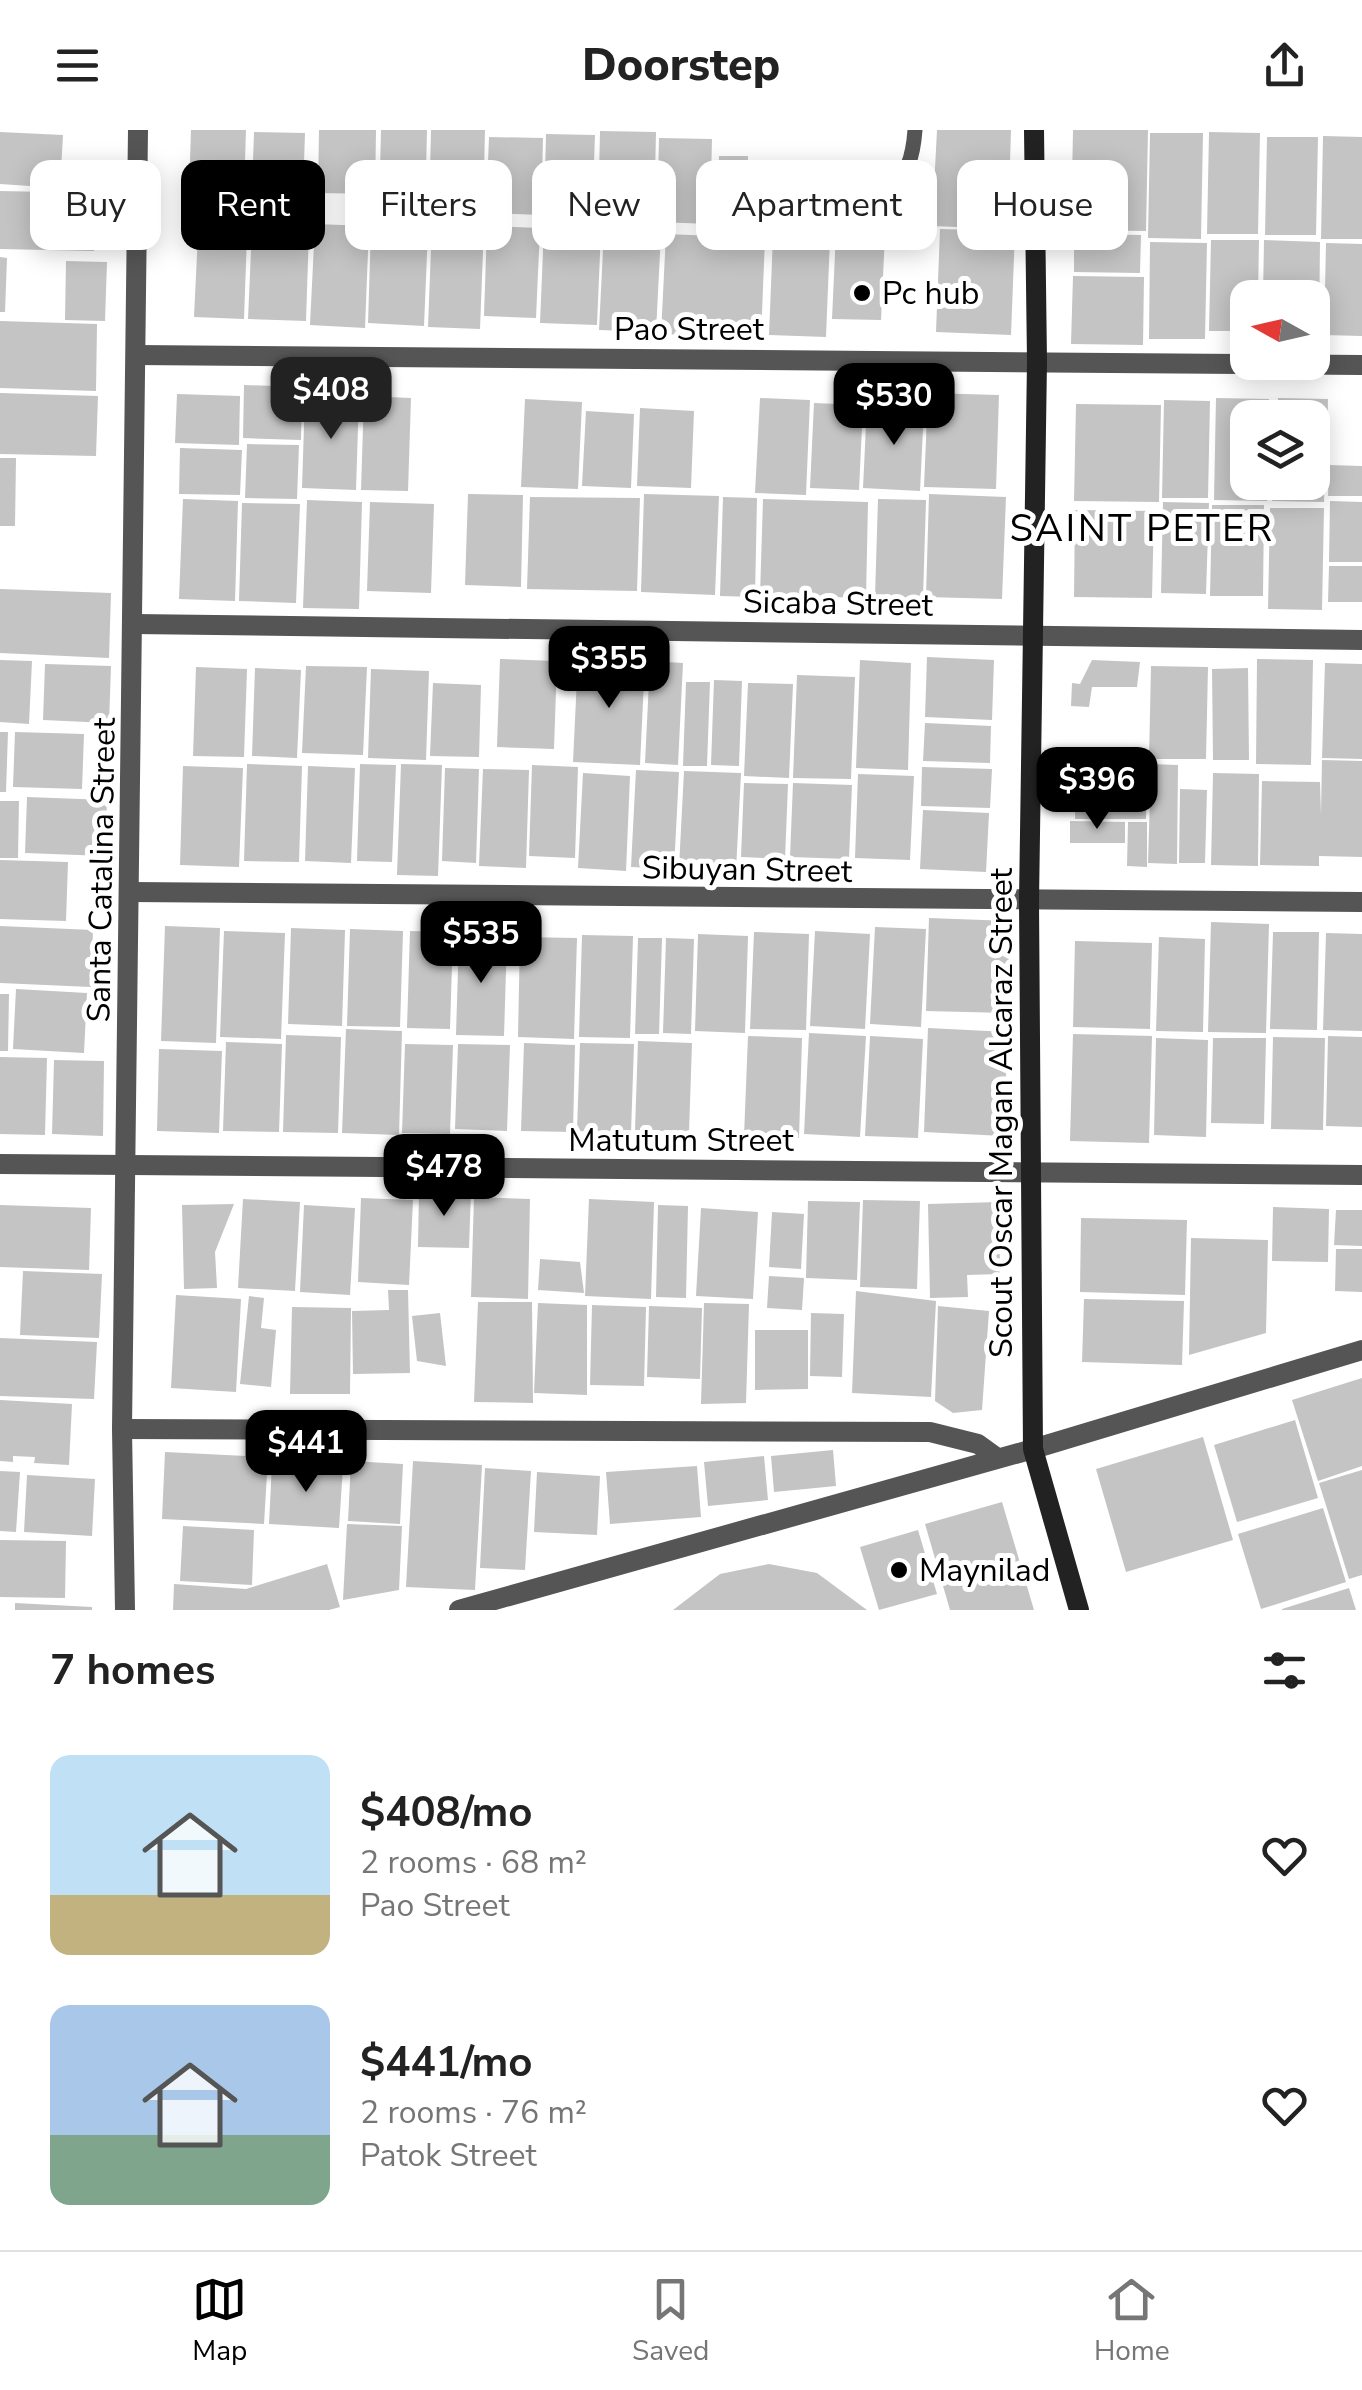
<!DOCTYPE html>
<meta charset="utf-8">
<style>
:root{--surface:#fff;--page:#f2f2f2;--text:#222;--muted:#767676;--line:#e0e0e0;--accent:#000}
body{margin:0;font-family:"Nunito Sans",sans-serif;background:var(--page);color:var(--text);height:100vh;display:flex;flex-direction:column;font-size:38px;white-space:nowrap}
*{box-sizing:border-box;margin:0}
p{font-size:32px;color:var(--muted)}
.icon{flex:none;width:55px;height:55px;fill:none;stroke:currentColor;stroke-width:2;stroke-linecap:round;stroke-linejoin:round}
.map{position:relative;height:1480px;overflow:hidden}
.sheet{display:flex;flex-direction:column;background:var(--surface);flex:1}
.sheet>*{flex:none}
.top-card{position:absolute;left:30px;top:30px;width:1302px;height:90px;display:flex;gap:20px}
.needle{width:65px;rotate:278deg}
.controls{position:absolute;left:1230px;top:150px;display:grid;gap:20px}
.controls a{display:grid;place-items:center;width:100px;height:100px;border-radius:20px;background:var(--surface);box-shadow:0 5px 25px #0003;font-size:50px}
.price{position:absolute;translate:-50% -85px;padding:0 22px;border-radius:20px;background:var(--accent);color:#fff;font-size:32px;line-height:65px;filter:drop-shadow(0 2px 5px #0008)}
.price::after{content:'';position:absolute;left:50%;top:60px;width:30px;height:22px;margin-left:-15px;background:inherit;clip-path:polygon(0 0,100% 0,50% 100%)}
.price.on{background:#222;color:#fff}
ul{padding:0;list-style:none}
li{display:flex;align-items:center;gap:30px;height:250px;padding:0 50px}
li span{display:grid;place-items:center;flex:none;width:280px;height:200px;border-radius:20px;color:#555}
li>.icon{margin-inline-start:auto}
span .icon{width:120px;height:120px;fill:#fffc;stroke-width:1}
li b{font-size:42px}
h2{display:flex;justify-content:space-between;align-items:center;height:120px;padding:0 50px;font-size:42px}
.tag{padding:0 35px;border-radius:20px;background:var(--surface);box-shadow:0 5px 25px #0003;font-size:35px;line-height:90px}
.tag.on{background:var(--accent);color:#fff}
header{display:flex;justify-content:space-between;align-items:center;height:130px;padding:0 50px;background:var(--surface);font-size:45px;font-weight:800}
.tab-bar{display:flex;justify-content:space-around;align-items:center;height:140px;border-top:2px solid var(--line);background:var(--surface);font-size:28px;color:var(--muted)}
.tab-bar a{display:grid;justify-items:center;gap:5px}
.tab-bar .on{color:var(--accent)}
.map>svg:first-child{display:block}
.building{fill:#c4c4c4}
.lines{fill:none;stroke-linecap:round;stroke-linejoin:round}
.lane{stroke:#555;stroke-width:15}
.street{stroke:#555;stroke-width:20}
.secondary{stroke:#222;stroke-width:20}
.poi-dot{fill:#000;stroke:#fff;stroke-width:4}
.labels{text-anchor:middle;stroke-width:10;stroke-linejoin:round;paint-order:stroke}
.poi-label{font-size:32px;fill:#000;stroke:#fff;text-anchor:start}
.street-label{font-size:32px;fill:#000;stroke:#fff}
.quarter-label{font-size:38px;letter-spacing:2.5px;fill:#000;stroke:#fff}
</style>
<header><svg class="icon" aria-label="menu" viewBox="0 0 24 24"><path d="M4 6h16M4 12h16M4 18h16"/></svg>Doorstep<svg class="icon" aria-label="share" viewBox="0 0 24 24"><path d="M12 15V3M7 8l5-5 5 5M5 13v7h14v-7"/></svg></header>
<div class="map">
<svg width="1362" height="1480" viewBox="0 0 1362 1480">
<rect width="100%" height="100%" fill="#fff"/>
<!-- building -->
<g class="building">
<path d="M191,0h55l-3,94 -55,-2z"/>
<path d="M319,0h57l-1,64 -57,-1z"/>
<path d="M381,0h46l-2,86 -46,-1z"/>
<path d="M431,0h54l-2,85 -54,-2z"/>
<path d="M937,0h74l-3,99 -76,-3z"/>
<path d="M1073,0h75l-2,101 -75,-1z"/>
<path d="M600,1l56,1 -2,89 -56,-1z"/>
<path d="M0,2l63,3 -3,53 -60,-4z"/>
<path d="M254,2l51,1 -3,88 -51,-2z"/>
<path d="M1209,2l51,1 -2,101h-51z"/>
<path d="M1150,3h53l-2,106 -53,-1z"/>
<path d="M546,4l49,1 -3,81 -48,-1z"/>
<path d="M1323,6l39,1v102h-41z"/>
<path d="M489,7l54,1 -2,77 -55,-2z"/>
<path d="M1267,7h51l-2,98h-51z"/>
<path d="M659,8l53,1 -2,85 -53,-2z"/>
<path d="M719,26h29l-1,64 -30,-1z"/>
<path d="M0,61l96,2 -2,58 -94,-2z"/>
<path d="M432,93l52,2 -4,104 -52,-2z"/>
<path d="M315,94l54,2 -4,102 -55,-3z"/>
<path d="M487,96l53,2 -4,90 -52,-2z"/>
<path d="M371,97l57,3 -4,96 -56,-3z"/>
<path d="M544,97l57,3 -4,95 -57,-2z"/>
<path d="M252,98l57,3 -3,90 -58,-2z"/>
<path d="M940,99l75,2 -4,104 -75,-3z"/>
<path d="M604,100l57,3 -5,99 -57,-2z"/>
<path d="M836,102l49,2 -4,86 -49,-1z"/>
<path d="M198,104l49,1 -3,84 -50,-2z"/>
<path d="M666,104l99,4 -4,100 -100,-4z"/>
<path d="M1074,104l67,1 -1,38 -66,-1z"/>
<path d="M773,106l57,2 -4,99 -57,-2z"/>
<path d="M1211,110h48l-1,58h-10v33h-39z"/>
<path d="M1264,110l56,2 -1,95h-7v-39h-49z"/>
<path d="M1150,112l57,1 -2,96h-56z"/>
<path d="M1326,113l36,1v92l-38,-1z"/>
<path d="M0,127l7,1 -2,54h-5z"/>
<path d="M66,131l41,1 -2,59 -40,-1z"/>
<path d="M1073,146l71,1 -1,68 -72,-1z"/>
<path d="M0,191l97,3 -1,67 -96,-3z"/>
<path d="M244,255l58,2 -1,53 -58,-2z"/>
<path d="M0,263l98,3 -2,60 -96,-2z"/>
<path d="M928,263l71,2 -3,94 -72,-2z"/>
<path d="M177,264l63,2 -1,49 -64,-2z"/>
<path d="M305,265l54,1 -3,94 -54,-2z"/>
<path d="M364,266l47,2 -3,93 -47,-1z"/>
<path d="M760,268l50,2 -4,95 -51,-2z"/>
<path d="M1216,268l53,1v19h-21v64h20l-1,19 -53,-1z"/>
<path d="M1278,268l50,1 -1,52h-15v-33h-34z"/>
<path d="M525,269l57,3 -4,87 -57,-2z"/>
<path d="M1164,270l46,1 -2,97h-46z"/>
<path d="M814,273l49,2 -4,85 -49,-2z"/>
<path d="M1076,274l85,1 -2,97 -85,-1z"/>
<path d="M867,275l57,3 -4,83 -57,-3z"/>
<path d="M640,278l54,3 -3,77 -54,-2z"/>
<path d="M586,281l48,3 -3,74 -49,-2z"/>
<path d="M247,314l52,1 -2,54 -52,-1z"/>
<path d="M180,318l62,2 -2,45 -61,-1z"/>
<path d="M1312,326h13l-1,46 -52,-1v-19h40z"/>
<path d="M0,328h16l-1,68h-15z"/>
<path d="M1329,335l33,1v30h-34z"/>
<path d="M468,364l55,1 -2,92 -56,-2z"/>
<path d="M644,364l75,2 -4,99 -74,-3z"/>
<path d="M929,364l77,3 -4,102 -76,-2z"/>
<path d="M530,367l110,1 -3,93 -110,-2z"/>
<path d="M723,367l34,1 -2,99 -35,-1z"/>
<path d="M183,369l55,2 -3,100 -56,-2z"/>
<path d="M763,369l105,3 -2,96 -106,-3z"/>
<path d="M878,369l48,1 -3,98 -48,-1z"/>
<path d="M307,370l55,2 -3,107 -56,-1z"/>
<path d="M1330,371l32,1v60h-33z"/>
<path d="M370,372l64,2 -3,89 -64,-2z"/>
<path d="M1163,372l46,1 -3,91 -45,-1z"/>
<path d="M242,373l58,1 -4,99 -57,-2z"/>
<path d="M1212,375h52l-1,91h-53z"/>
<path d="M1270,378h54l-2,102 -54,-1z"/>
<path d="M1075,380l79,1 -2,87 -78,-1z"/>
<path d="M1329,436h33v36h-34z"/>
<path d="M0,459l111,4 -2,65 -109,-5z"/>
<path d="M578,527l67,2 -5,106 -67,-3z"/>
<path d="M927,527l67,3 -2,60 -67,-3z"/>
<path d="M500,529l57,2 -3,88 -57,-2z"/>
<path d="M1257,529l56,1 -2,105 -55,-1z"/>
<path d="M0,530l32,1 -3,63 -29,-2z"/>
<path d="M860,530l51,3 -3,107 -52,-2z"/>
<path d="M1092,530l48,2 -3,25h-45l-3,20 -18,-1 1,-23 8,1z"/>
<path d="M650,531l33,2 -5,102 -33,-2z"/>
<path d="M1325,533l37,1v95l-40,-1z"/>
<path d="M45,534l66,2 -2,57 -66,-3z"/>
<path d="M306,536l61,1 -4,88 -61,-2z"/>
<path d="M1151,536l57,1 -2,92h-57z"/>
<path d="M196,537l51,2 -3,88 -51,-1z"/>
<path d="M255,538l46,2 -4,88 -45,-2z"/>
<path d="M1248,538l1,92h-36l-1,-91z"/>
<path d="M371,539l58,2 -3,89 -58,-2z"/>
<path d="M797,545l58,2 -4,102 -58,-1z"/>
<path d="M714,550l28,1 -3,85 -28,-1z"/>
<path d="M686,552h24l-3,84h-24z"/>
<path d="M433,553l48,2 -2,72 -49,-1z"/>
<path d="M748,553l45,1 -4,94 -45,-2z"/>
<path d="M925,593l66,3 -1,37 -67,-2z"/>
<path d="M0,602h8l-2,60h-6z"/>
<path d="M15,602l69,2 -2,55 -69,-2z"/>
<path d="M1322,630l40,1v96l-43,-1v10l-59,-1 2,-84 58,1 1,33z"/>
<path d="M1076,633l71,1 -1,55h-71z"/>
<path d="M247,634l55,2 -3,96 -55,-1z"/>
<path d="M360,634l36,1 -4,97 -35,-1z"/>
<path d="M401,634l41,1 -4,111 -41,-1z"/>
<path d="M1151,634l27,1 -1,99 -29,-1z"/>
<path d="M532,635l46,2 -3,91 -46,-2z"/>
<path d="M183,636l60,2 -4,99 -59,-2z"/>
<path d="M308,636l47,2 -4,95 -46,-2z"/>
<path d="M922,637l70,2 -2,39 -69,-2z"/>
<path d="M445,638l34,1 -3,94 -34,-2z"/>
<path d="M483,639l46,1 -3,98 -47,-2z"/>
<path d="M636,640l43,2 -5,97 -43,-2z"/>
<path d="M684,641l57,2 -5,97 -57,-3z"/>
<path d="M583,643l47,3 -4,95 -48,-3z"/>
<path d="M1213,643l46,1 -1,92 -47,-1z"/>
<path d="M858,644l56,2 -4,84 -55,-2z"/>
<path d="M744,653l44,1 -3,75 -44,-2z"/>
<path d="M793,653l59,2 -3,74 -59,-2z"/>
<path d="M1180,659l27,1 -2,73h-26z"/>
<path d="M27,667l80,3 -2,56 -80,-3z"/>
<path d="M0,671h19l-1,57h-18z"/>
<path d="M923,680l66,3 -3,59 -66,-3z"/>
<path d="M1070,691l55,1v21h-55z"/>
<path d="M1128,692h19v45l-20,-1z"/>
<path d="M0,730l68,2 -2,59 -66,-2z"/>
<path d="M929,788l81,3 -3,92 -81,-2z"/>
<path d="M1211,792l58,2 -3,109 -58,-1z"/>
<path d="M0,796l93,4 -2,57 -91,-4z"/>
<path d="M165,796l55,2 -4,115 -55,-2z"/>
<path d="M875,797l51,2 -5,98 -51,-3z"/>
<path d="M291,798l54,2 -3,96 -54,-2z"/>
<path d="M350,799l53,2 -3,96 -53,-1z"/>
<path d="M224,801l61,2 -4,106 -61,-2z"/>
<path d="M410,801l43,1 -3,97 -43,-1z"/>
<path d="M815,801l55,3 -5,95 -55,-3z"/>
<path d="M754,802l55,2 -3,96 -56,-1z"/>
<path d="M1273,802h46l-2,98 -47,-1z"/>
<path d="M1326,803l36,1v97l-39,-1z"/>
<path d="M698,804l50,2 -3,97 -50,-2z"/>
<path d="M582,805l51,1 -3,102 -51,-1z"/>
<path d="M459,806l48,2 -3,98 -48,-1z"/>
<path d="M520,807l57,1 -3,101 -56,-2z"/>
<path d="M1159,807l46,2 -2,93 -47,-1z"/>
<path d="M638,808h24l-3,96h-24z"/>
<path d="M666,808l28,1 -3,95 -28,-1z"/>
<path d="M1075,811l77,2 -2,86 -77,-2z"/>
<path d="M16,859l71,4 -3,60 -71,-4z"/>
<path d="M0,864h9l-1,57h-8z"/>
<path d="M928,898l80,4 -5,104 -79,-4z"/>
<path d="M346,899l56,2 -3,104 -57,-2z"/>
<path d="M809,903l57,3 -6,101 -56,-3z"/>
<path d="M1073,904l79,2 -3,107 -79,-2z"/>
<path d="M286,905l55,2 -3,96 -55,-1z"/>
<path d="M748,906l54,2 -3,100 -55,-2z"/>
<path d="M870,906l53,3 -5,99 -53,-2z"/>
<path d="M1328,906l34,1v90l-36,-1z"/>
<path d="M1273,907l52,1 -2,92 -52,-1z"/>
<path d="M1156,908l52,2 -2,97 -52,-2z"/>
<path d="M1213,908h53l-2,86 -53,-1z"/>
<path d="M638,911l54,2 -3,89 -54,-2z"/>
<path d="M226,912l56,2 -3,88 -56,-1z"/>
<path d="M524,913l51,2 -2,87 -52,-1z"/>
<path d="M580,913l54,1 -3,89 -54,-2z"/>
<path d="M405,914l48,1 -3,89 -48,-1z"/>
<path d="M458,914l52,1 -3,86 -52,-2z"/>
<path d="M159,919l63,2 -3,82 -62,-2z"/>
<path d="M0,927l47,1 -2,77 -45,-1z"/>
<path d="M54,930l50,1 -1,75 -51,-2z"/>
<path d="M419,1059l52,2 -2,57 -51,-1z"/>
<path d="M474,1067l56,2 -2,100 -57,-2z"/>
<path d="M361,1068l52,2 -4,85 -51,-3z"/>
<path d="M243,1069l57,3 -5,89 -57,-3z"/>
<path d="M589,1069l65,3 -3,97 -66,-3z"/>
<path d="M863,1070l57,1 -3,88 -57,-2z"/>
<path d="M808,1071l52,1 -3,78 -51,-2z"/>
<path d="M999,1072l1,72 -33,1 1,22 -38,1 -2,-94z"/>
<path d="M234,1074l-19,48 2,36 -33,1 -2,-84z"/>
<path d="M0,1075l91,3 -2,62 -89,-3z"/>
<path d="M304,1075l51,3 -5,87 -50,-3z"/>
<path d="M658,1075l30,1 -2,92 -30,-1z"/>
<path d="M1273,1077l56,2 -1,53 -56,-1z"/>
<path d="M701,1078l57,4 -5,87 -57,-3z"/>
<path d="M1336,1080h26v36l-28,-1z"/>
<path d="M772,1082l32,2 -3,55 -32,-2z"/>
<path d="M1081,1088l106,2 -2,75 -105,-3z"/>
<path d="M1191,1108l77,2 -2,93 -77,22z"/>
<path d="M1336,1119h26v43l-27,-1z"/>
<path d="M540,1129l40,3 4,31 -46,-3z"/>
<path d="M23,1141l79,3 -3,64 -79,-3z"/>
<path d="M769,1146l35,2 -2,32 -35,-2z"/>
<path d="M388,1160h20l2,83 -57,1 -1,-63 37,-1z"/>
<path d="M856,1161l80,10 -5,96 -79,-4z"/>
<path d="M176,1165l65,4 -5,93 -65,-4z"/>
<path d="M249,1166l15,2 -3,30 15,2 -5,57 -31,-3z"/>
<path d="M1084,1169l100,2 -2,64 -100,-3z"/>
<path d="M478,1172h54l1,101 -59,-1z"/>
<path d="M538,1173l49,2v90l-53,-2z"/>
<path d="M704,1173l45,1 -3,99 -45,1z"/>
<path d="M592,1175l54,2 -2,79 -54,-1z"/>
<path d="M649,1176l53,2 -2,71 -53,-2z"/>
<path d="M938,1176l51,5 -7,99 -29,3 -18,-12z"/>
<path d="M292,1177l59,1 -1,86h-60z"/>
<path d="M440,1183l6,53 -29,-5 -5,-45z"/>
<path d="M811,1183l33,1 -2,63 -32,-1z"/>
<path d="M755,1200h53v59l-53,1z"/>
<path d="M0,1208l97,4 -3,57 -94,-3z"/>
<path d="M1362,1248v88l-44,15 -26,-81z"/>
<path d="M0,1270l72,4 -3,61 -35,-2 1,-6 -22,-1v6l-13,-1z"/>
<path d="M1295,1290l23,78 -81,24 -23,-77z"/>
<path d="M1203,1307l30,103 -107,32 -30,-103z"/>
<path d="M833,1320l3,36 -62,6 -3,-36z"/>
<path d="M165,1322l103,5 -4,67 -102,-5z"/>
<path d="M764,1326l4,44 -60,6 -4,-44z"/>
<path d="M351,1331l52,3 -3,60 -52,-3z"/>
<path d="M413,1331l69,4 -7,125 -69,-3z"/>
<path d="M272,1333l71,3 -4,62 -70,-4z"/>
<path d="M697,1336l4,51 -91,7 -4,-52z"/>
<path d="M485,1338l46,3 -6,99 -45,-2z"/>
<path d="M1362,1340v105l-13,4 -30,-96z"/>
<path d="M0,1341l20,1 -4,60 -16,-1z"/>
<path d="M537,1342l63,4 -3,59 -63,-3z"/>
<path d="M27,1345l68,4 -3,57 -68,-4z"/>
<path d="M1002,1372l32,108h-84l-25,-86z"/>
<path d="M1323,1378l23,74 -85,27 -23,-75z"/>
<path d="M347,1394l55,2 -3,64 -56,10z"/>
<path d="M183,1396l71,4 -2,55 -72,-4z"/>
<path d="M918,1400l19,64 -58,16 -19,-63z"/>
<path d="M0,1410l66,1 -1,57 -65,-1z"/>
<path d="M327,1434l13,43 -11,3h-156l1,-26 72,5z"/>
<path d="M769,1434l48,9 50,37h-194l47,-36z"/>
<path d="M1349,1458l7,22h-74v-1z"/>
<path d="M15,1473l77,4v3h-77z"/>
</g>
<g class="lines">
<!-- lane -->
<path class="lane" d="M826,65c57,-4 84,1 89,-65"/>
<!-- street -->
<g class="street">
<path d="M136,225l1226,10"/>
<path d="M134,494l1228,16"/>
<path d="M131,762l1231,10"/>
<path d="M0,1034l1362,11"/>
<path d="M122,1299l808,3 48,12 18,13"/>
<path d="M125,1480l-3,-181 16,-1299"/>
<path d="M459,1480l574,-161 329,-99"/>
</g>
<!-- secondary -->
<path class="secondary" d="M1034,0l3,231 -8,540 4,548 46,161"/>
</g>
<!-- markers -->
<g class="poi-dot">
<circle cx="862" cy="163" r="10"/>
<circle cx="899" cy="1440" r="10"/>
</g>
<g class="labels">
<!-- poi labels -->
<g class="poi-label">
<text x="882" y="174">Pc hub</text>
<text x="919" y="1451">Maynilad</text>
</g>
<!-- street labels -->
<g class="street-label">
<text x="689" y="210">Pao Street</text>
<text transform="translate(838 473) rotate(1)" y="11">Sicaba Street</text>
<text transform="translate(747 739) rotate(1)" y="11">Sibuyan Street</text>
<text transform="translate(101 740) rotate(-89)" y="11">Santa Catalina Street</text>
<text transform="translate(1001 983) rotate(-90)" y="11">Scout Oscar Magan Alcaraz Street</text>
<text x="681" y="1021">Matutum Street</text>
</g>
<!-- quarter labels -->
<g class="quarter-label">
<text x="1142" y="411">SAINT PETER</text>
</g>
</g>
</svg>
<div class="controls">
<a><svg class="needle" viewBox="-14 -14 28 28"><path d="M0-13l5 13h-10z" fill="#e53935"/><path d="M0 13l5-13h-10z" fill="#767676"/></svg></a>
<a><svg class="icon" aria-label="layers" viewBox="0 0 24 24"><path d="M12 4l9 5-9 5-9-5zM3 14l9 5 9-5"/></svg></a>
</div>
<b class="price on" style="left:331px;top:312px">$408</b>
<b class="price" style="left:894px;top:318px">$530</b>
<b class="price" style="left:609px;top:581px">$355</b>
<b class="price" style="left:1097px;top:702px">$396</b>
<b class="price" style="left:481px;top:856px">$535</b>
<b class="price" style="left:444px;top:1089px">$478</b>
<b class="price" style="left:306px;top:1365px">$441</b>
<div class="top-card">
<a class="tag">Buy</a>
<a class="tag on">Rent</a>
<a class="tag">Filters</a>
<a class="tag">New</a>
<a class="tag">Apartment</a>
<a class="tag">House</a>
</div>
</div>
<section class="sheet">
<h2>7 homes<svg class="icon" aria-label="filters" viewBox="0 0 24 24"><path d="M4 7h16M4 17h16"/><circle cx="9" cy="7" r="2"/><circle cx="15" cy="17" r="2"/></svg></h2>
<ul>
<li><span style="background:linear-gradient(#bfe0f5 70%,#c2b280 0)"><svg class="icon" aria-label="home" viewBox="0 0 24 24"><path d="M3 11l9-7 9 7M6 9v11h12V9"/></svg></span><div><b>$408/mo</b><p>2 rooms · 68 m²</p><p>Pao Street</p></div><svg class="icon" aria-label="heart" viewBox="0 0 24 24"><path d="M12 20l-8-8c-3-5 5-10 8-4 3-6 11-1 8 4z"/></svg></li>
<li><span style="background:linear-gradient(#a9c7e8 65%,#7fa58c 0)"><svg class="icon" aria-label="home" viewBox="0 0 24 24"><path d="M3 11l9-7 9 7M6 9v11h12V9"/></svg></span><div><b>$441/mo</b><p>2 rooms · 76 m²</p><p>Patok Street</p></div><svg class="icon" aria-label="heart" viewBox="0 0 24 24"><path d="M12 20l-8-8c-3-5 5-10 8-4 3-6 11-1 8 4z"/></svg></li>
</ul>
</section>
<nav class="tab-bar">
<a class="on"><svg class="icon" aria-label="map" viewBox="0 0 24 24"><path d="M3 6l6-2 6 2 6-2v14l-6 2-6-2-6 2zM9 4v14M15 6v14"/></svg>Map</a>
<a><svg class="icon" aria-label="saved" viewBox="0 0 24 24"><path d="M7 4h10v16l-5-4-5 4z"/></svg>Saved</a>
<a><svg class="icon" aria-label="home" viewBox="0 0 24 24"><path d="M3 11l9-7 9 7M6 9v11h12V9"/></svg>Home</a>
</nav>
